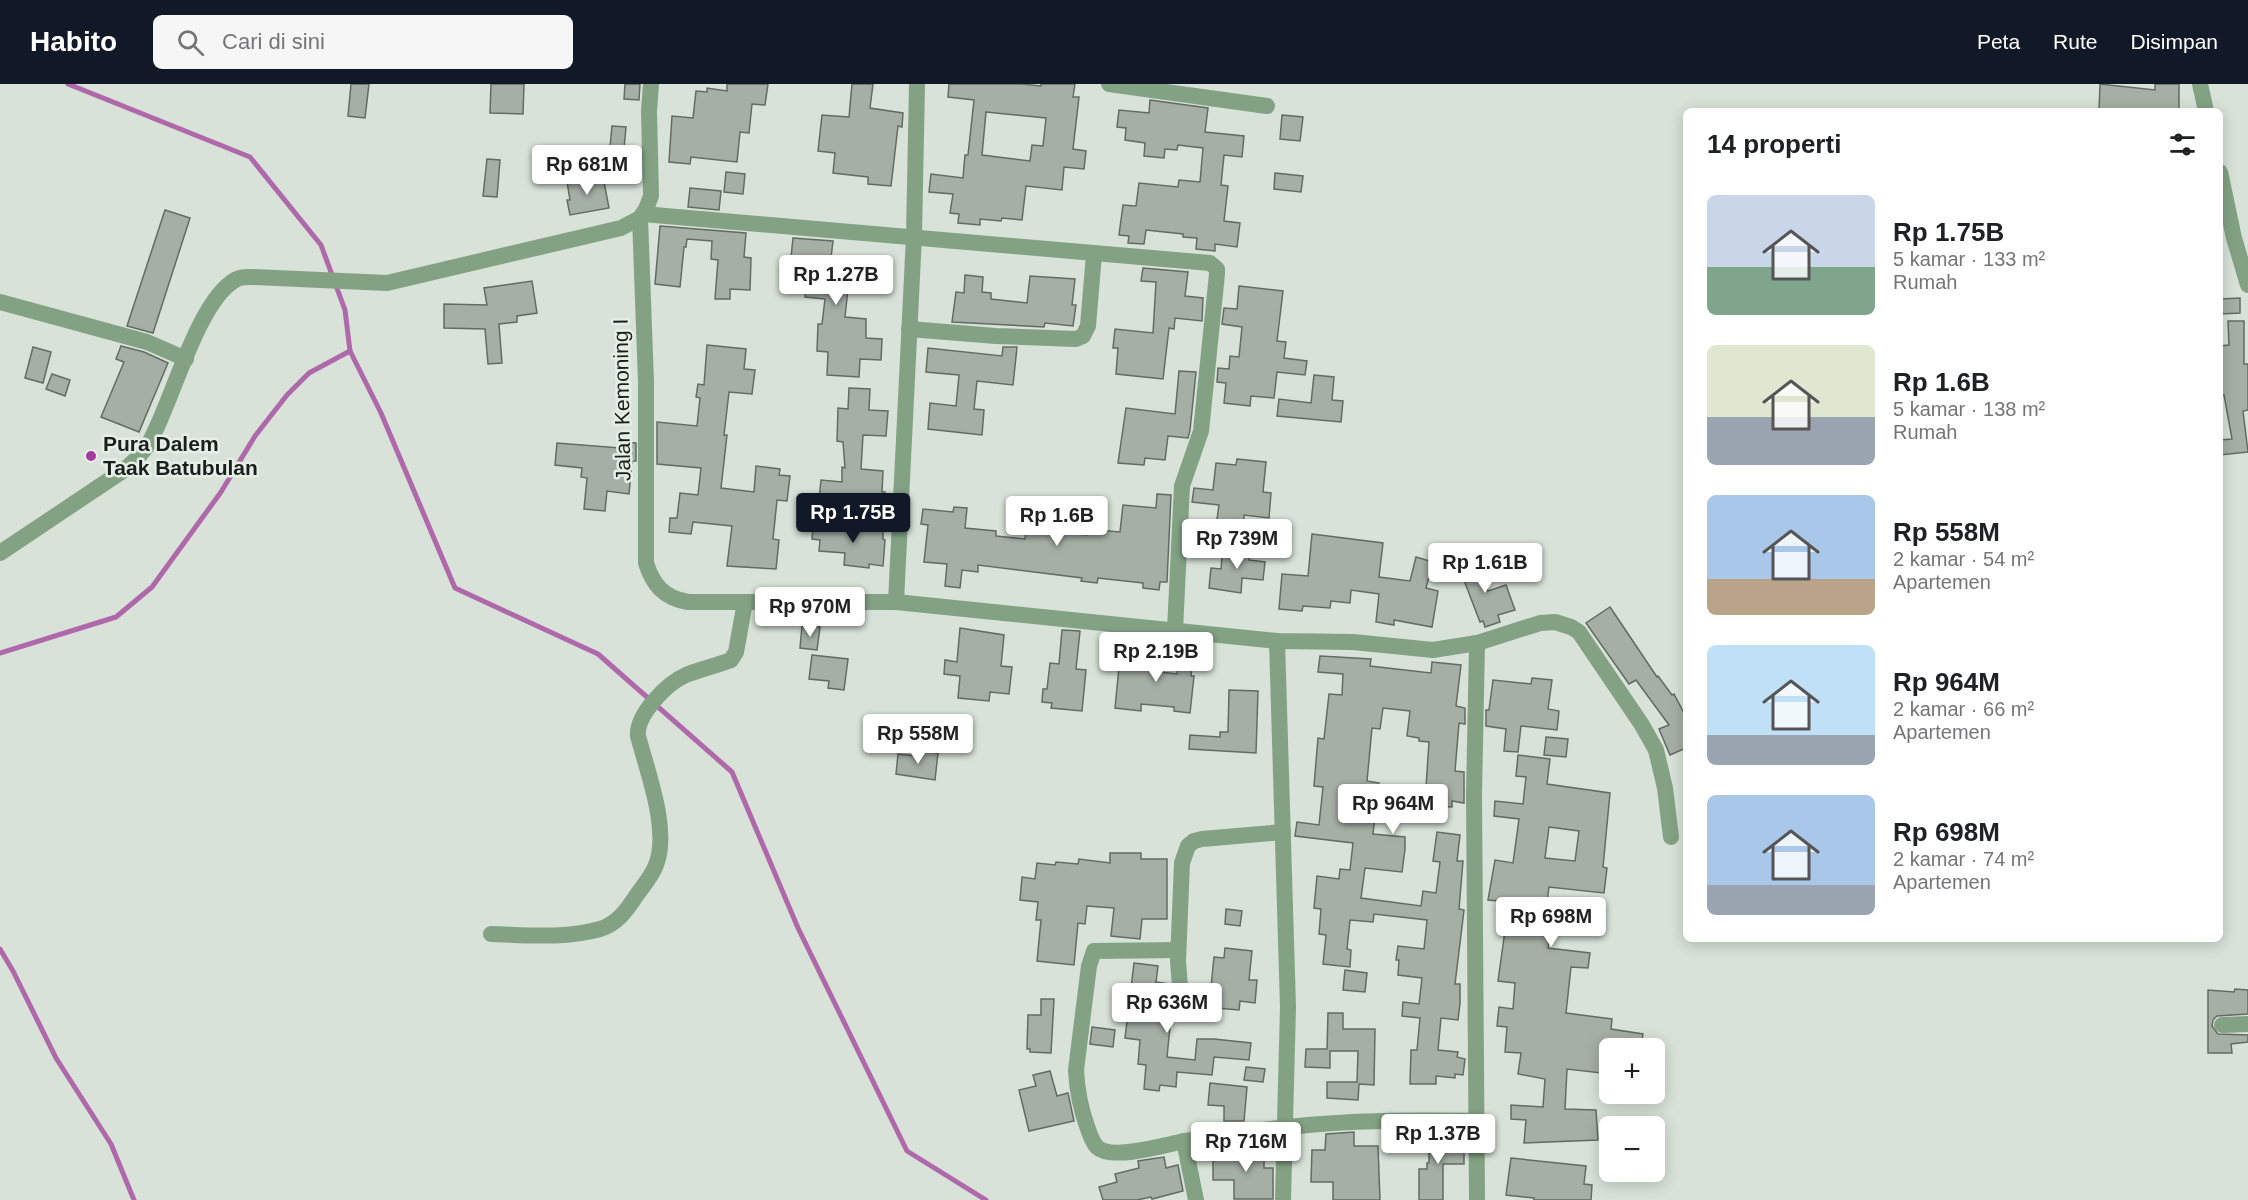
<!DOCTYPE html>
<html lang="id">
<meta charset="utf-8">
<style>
:root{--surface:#fff;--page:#f6f6f6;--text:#202124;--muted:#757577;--accent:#111827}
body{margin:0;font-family:Helvetica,sans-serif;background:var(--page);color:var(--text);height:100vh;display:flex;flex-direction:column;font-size:22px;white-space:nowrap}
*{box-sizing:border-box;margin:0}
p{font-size:20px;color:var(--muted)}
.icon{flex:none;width:33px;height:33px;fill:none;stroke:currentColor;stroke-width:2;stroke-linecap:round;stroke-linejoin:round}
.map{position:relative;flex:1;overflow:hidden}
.details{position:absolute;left:1683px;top:24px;width:540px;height:834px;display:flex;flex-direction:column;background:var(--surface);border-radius:9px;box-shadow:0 3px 15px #0003}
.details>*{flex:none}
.tools{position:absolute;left:1599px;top:954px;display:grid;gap:12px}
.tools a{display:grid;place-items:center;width:66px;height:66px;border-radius:9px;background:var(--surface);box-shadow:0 3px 15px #0003;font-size:30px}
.price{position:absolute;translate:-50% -51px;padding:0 14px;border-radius:6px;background:#fff;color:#222;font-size:20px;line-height:39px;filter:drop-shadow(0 2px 3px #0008)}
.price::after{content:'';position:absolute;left:50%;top:36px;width:18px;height:14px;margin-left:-9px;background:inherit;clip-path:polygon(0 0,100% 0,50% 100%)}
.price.on{background:var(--accent);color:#fff}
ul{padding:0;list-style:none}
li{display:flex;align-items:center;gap:18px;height:150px;padding:0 24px}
li span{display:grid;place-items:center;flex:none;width:168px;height:120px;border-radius:9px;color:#555}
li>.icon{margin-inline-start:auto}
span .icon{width:72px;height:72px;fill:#fffc;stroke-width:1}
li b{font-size:26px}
h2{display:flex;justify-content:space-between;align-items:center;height:72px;padding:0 24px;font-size:26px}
header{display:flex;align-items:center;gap:36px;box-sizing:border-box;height:84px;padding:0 30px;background:var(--accent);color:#fff}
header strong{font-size:28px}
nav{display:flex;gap:33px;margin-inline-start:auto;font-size:21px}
.search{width:420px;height:54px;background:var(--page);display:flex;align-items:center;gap:15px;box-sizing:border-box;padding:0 21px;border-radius:9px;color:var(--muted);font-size:22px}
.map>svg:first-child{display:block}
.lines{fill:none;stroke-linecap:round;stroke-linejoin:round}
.stream{stroke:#af69aa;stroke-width:5}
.building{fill:#a6afa6;stroke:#636c63;stroke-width:1.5;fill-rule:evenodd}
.minor{stroke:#83a284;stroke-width:16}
.poi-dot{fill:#a43c9f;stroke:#e5efe5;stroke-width:2}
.labels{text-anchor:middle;stroke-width:5;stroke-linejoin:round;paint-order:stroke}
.street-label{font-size:21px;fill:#1b1f1b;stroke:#e5efe5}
.poi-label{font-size:21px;font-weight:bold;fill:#1b1f1b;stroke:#e5efe5;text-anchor:start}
</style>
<header>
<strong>Habito</strong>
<div class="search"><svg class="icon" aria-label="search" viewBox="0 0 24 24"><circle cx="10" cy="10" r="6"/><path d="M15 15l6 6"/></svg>Cari di sini</div>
<nav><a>Peta</a><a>Rute</a><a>Disimpan</a></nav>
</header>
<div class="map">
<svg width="2248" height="1116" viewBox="0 0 2248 1116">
<rect width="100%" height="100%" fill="#d8e2d8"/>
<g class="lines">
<!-- stream -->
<g class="stream">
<path d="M68,0l182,73 71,88 24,65 5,41 31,62 74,175 143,66 134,118 66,156 109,223 79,49"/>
<path d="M0,569l116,-36 36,-30 69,-95 34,-56 32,-41 22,-22 41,-22"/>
<path d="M0,865l13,22 43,87 55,86 23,56"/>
</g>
</g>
<!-- building -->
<g class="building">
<path d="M351,0h18l-4,34 -17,-2z"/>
<path d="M491,0h33l-1,30 -33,-1z"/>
<path d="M625,0h15l-1,16 -15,-1z"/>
<path d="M727,0h41l-3,21 -13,-1 -3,29 -9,-1 -3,30 -46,-5 -1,7 -21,-2 3,-46 21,2 3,-27 11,1v-4l20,3z"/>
<path d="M852,0h21l-3,24 33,5 -1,14 -4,-1 -7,60 -23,-2v-7l-35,-4 2,-20 -17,-2 4,-36 27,2z"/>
<path d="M949,0h73l19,2v-2h34l-2,13h6l-6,52 13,2 -2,18 -20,-2 -2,23 -36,-4 -4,34 -20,-2 -1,3 -21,-2v6l-22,-2 1,-9 -9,-1 3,-19 -24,-2 2,-18 32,4 2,-23h3l6,-55 -26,-3zM986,28l60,6 -3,28 -11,-1 -2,16 -48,-6z"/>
<path d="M2100,0l55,6v-6h24v27h-80z"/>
<path d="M1150,16l58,8 -3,24 39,4 -2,21 -18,-2 -3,30 7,1 -4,35 16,2 -3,24 -22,-3v7l-19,-2 1,-11 -14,-1v-3l-37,-4 -2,14 -16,-1 1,-7 -10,-1 4,-30 13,1 3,-23 39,4 1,-7 21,2 3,-34 -25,-3 -1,5 -12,-1 -1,9 -20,-2 1,-13 -20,-3 1,-12 -9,-1 2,-17 30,3z"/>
<path d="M1282,31l21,2 -3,24 -20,-2z"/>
<path d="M612,42l14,1 -3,33 -14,-2z"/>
<path d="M487,75l13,1 -3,37 -14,-1z"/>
<path d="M726,88l19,2 -2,20 -19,-2z"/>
<path d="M1275,89l28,3 -2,16 -27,-3z"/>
<path d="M603,93l6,31 -39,7 -3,-15h3l-3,-18z"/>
<path d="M690,104l31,3 -2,19 -31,-3z"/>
<path d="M165,126l25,8 -37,115 -26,-7z"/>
<path d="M660,142l86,7 -2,24 7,1 -1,32 -20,-1v10h-15l3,-39 -7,-1 1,-18 -25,-2 -1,8h-2l-4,40 -25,-3z"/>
<path d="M793,154l40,3 -2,17 42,4 -2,20 -22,-3 -4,38 21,2v19l16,1 -1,21 -21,-1 -1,18 -32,-2 1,-23 -11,-1 1,-27h4l3,-25 -20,-2 3,-28 -18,-2z"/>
<path d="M1143,184l45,4 -3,24 18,2 -1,23 -27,-3 -1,11 -5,-1 -6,51 -47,-5 2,-26h-5l2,-19 38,4 3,-51 -15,-1z"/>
<path d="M965,191l18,2 -1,15 9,1v6l36,4 3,-27 45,3 -3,26h4l-3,21 -28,-3 -1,4 -92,-5 4,-30 8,1z"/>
<path d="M532,197l5,32 -20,3v6l-18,2 3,39 -14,1 -3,-35 -41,-1v-24l43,1 -3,-17z"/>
<path d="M1239,202l44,5 -6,50 9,1 -2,16 23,3 -2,14 -28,-3 -3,26 -23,-2 -1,10 -26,-3 2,-20 -9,-1 1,-14 11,1 1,-13 9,1 3,-30 -20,-3 2,-16 13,1z"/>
<path d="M2240,214v15l-20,1v-15z"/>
<path d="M2228,237h16v43h4v46l-5,1 5,41 -28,3v-15l12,-1 -8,-44 -4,1v-50l9,-1z"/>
<path d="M707,261l39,4 -2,20 11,1 -3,24 -23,-2 -5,43h3l-6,53 33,4 2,-26 24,3 -1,6 11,1 -3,25 -10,-1 -4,39 6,1 -3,29 -49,-3 5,-40 -39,-4 -2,12 -22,-2 1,-14h7l3,-25 18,2 3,-27 -44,-4v-42l40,4 3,-28 -4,-1 2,-13 6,1z"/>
<path d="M121,262l23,6 24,11 -29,69 -38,-15 23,-55 -8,-3z"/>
<path d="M33,263l18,5 -8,31 -18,-5z"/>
<path d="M1003,263h14l-4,38 -36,-4 -3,28 10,1 -2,25 -54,-6 2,-26 26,3 3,-31 -33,-3 2,-24 74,8z"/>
<path d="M1179,287l17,1 -6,58 -2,8 -20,-2 -3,24 -20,-2 -1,7 -26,-2 8,-55 49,6z"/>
<path d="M52,290l18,6 -5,16 -19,-7z"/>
<path d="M1314,291l20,2 -2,23 11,1 -2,21 -64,-6 2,-17 32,4z"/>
<path d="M849,304l21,1 -1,21 19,1 -2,25 -23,-1 -2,34 22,2 -1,21h3l-1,15 -47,-1 1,-4 -19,-2 2,-20 21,2v-15l3,1 -2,-26 -6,-1 1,-33 10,1z"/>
<path d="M621,358l15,1v18h-4l-3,33 -22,-3 -2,20 -21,-2 3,-31 -6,-1 1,-9 -27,-3 2,-22 63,5z"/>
<path d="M1237,375l29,3 -3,30 8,1 -2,25 -25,-3 -1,14 -27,-3 3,-21 -27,-3 2,-14 19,2 3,-27 20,2z"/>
<path d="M1157,410l14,1 -4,87h-7l-1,8 -16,-2v-5l-45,-5 -1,5 -16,-2 1,-3 -104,-13v7l-16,-2 -2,18 -15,-2 2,-22 -23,-2 4,-37 -7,-1 2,-15 30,3 1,-5 13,1 -2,20 31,3v5l29,3 3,-30 18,2 -2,19 43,5v-6l33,3 3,-27 33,3z"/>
<path d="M813,443l70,1v11l2,1 -2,26 -14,-2v4l-25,-3 1,-12 -26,-2 1,-11 -8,-1z"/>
<path d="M1312,450l71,9 -4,34 31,4 6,-24 17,5 -7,26 12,3 -6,36 -38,-7v5l-18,-3 3,-28 -28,-4 -1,13 -19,-2 -1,7 -27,-2 -1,5 -23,-2 3,-35 26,2z"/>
<path d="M1236,458l15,1 -2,17 16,2 -2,18 -21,-2 -1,15 -32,-5 2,-20 10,1 1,-12 12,1z"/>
<path d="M1474,471l14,36 18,-6 9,25 -17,5 2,7 -15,5 -2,-6 -3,1 -23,-60z"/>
<path d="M1610,523l47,70 1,-1 14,19 2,-1 12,23v31l-16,7 -11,-26 10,-4 -33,-45 -7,4 -43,-61z"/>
<path d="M802,542l18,1 -3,23 -17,-2z"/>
<path d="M960,544l44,7 -3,31 11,1 -3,27 -19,-2 -1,9 -31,-3 2,-22 -16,-2 1,-14 12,2z"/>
<path d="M1062,546l18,1 -4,38 10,1 -4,41 -31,-3 1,-5 -10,-1 1,-13h4l3,-26 9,1z"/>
<path d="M1138,559l16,2 -3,26 26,3 4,-30 13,2 -3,30h3l-4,37 -16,-2v-4l-33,-3v7l-26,-3 4,-41 16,1z"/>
<path d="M812,571l36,4 -4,31 -16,-2 1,-7 -20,-2z"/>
<path d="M1320,572l51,3 -1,7 61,7 1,-11 29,3 -5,41 9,2v16l-6,-1 -4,48 9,1v31l-12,-2v6l-17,-1v-3l-10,-1 4,-60 -10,-1v-3l-12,-2 3,-25 -27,-3 -3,21 -8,-1 -5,53 12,2 -6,51 32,3v12l-3,23 -37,-4 -4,30 60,8 2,-15 13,2 4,-31 -7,-1 4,-29 23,3 -3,26h6l-4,48 5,1 -9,74h5v19l-2,17 -17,-2 -3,32 20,2 -1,5 8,2 -2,16 -8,-1v4l-19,-2v8h-26l1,-34h6l3,-32 -18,-2 1,-14 16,2 3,-26 -24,-3 1,-15h-3l2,-14 26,3 3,-29 -53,-6 -1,8 -23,-2 -3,29 4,1 -1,17 -27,-3 3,-29 -7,-1 2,-25 -7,-1 3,-32 22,3 1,-10 10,1 3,-27 -58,-7 2,-14 22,3 4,-38 -9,-1 4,-48 6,1 5,-45 13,1 1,-21 -25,-2z"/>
<path d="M1532,594l20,2 -4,29 11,2 -2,19 -36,-4 -3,26 -14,-1 2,-22 -20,-3v-16h3l4,-30 38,4z"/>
<path d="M1229,606l29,1 -2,62 -67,-4 1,-14 30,2v-5h8z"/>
<path d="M1546,653l22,2 -2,18 -22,-2z"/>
<path d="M917,667l21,2 -3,27 -39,-6 2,-20 18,2z"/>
<path d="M1518,671l32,4 -3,25 63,9 -7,74 4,1 -3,25 -55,-6 -4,30 7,1 -4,30 42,5 -2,15 -17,-1 -5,46 46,6 -1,10 32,5 -2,14h-31v26l-43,-5 -2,40 31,1 2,30 -74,3 2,-23 -15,-1v-14l32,2 2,-28 -27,-5 3,-21 -16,-1 2,-25 -10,-1 2,-19 14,2 2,-26 -17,-2 11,-79 -21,-2 7,-40 18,3 6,-44 -25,-3 1,-15 28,3 3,-27 -10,-1zM1549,743l30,4 -4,30 -30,-3z"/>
<path d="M1110,769h31v6h26v60h-25l-2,20 -29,-3 3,-28 -27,-2 -2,18 -7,-1 -4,42 -37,-4 4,-41h-5l2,-18 -18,-2 2,-23 13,2 2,-16 18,2 1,-3 22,2 1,-5 31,4z"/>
<path d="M1226,825l16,2 -2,15 -15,-2z"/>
<path d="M1225,864l27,3 -3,29h8l-2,23 -15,-2 -1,9 -22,-2v-5l-22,-3 1,-15 15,2 3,-30 10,1z"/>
<path d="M1134,879l24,3 -2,16 13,2 -3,43h4l-3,30 28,3 2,-21h17l37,4 -2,17 -35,-3 -2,18 -35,-3 -1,15 -16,-2 -1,6 -15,-2 2,-24 -8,-1 2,-24 -15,-2z"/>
<path d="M1345,886l22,3 -2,19 -22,-2z"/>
<path d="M2235,905l13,1v24l-31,2 -4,4 -1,6 6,8 30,1v7l-17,2 1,9h-24v-63l26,2z"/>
<path d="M1041,915h13l-3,54 -21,-1v-3h-3l1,-34h13z"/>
<path d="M1328,929h15v16h32l-1,56 -15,-1 -1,16 -31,-2v-16h30l1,-31h-28v17l-25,-1 1,-18h21z"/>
<path d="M1092,943l23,3 -2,17 -23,-3z"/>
<path d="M1246,983l19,2 -2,13 -19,-2z"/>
<path d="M1050,987l7,25 11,-3 6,28 -45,10 -10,-41 17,-4 -3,-11z"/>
<path d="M1210,999l37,4 -3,34h-20v-15l-16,-1z"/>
<path d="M1429,1047h19l-1,13h17v20h-21v36h-24v-31h8v-6h2z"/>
<path d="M1354,1048v14h24l2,54h-47v-18h-22l1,-32h13l1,-16z"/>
<path d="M1242,1061h22v23h9v31h-39v-19h-21v-24l29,-1z"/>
<path d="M1164,1073l2,11 12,-3 5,26 -31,8 -1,-2 -14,3h-34l-4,-13 18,-5 -2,-8 24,-6 -1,-7z"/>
<path d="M1511,1074l75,8 -2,18 8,1 -1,15h-57v-2l-28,-3z"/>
</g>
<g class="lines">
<!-- minor -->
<g class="minor">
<path d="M1109,0l158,22"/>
<path d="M2200,0l6,27"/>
<path d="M2220,88l14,66 14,47"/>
<path d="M643,130l567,49 7,6v5l-16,157 -19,55 -7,144"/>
<path d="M640,134l6,164v181c7,22 18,35 42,39h208l381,39 76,1 80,8 44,-7 63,-20 15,-1 16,5 8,5 63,93 14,25 9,38 6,49"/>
<path d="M0,218l147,40 39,17"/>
<path d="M909,245l87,7 80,3 7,-3 5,-10 6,-72"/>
<path d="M806,432l94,2"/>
<path d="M0,469l124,-83c9,-8 19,-16 25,-27 23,-40 48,-141 86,-163 6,-4 12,-3 18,-3l134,6 234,-55 19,-10 6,-9 5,-13 -2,-85 2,-27"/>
<path d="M896,518l18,-366 3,-152"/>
<path d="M1277,557l11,366 -5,193"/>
<path d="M491,850c35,1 74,5 109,-5 17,-5 27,-19 36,-33 7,-10 16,-20 20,-31 14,-35 -9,-94 -18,-129 -2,-21 29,-53 48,-61 14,-6 30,-9 45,-15l5,-8 9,-50"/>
<path d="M1178,866l-84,1 -5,15 -13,104c1,20 4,37 11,56 2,6 5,16 10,21 14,14 69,-2 87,-6"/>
<path d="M1181,916l-3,-39 4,-98 6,-17 6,-5 8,-2 81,-7"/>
<path d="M2222,941l26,-1"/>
<path d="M1196,1116l-12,-59c35,-3 70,-11 105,-14 62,-7 124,-7 187,-6"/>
<path d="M1477,1116l-3,-405 3,-152"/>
</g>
</g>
<!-- markers -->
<circle class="poi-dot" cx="91" cy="372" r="6"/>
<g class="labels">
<!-- street labels -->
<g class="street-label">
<text transform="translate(622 316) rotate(-91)" y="7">Jalan Kemoning I</text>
</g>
<!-- poi labels -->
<g class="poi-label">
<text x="103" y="367">Pura Dalem<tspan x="103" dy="24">Taak Batubulan</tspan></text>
</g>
</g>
</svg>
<div class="tools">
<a>+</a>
<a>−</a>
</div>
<b class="price" style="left:587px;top:112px">Rp 681M</b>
<b class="price" style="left:836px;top:222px">Rp 1.27B</b>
<b class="price on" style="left:853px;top:460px">Rp 1.75B</b>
<b class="price" style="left:1057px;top:463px">Rp 1.6B</b>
<b class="price" style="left:1237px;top:486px">Rp 739M</b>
<b class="price" style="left:1485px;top:510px">Rp 1.61B</b>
<b class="price" style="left:810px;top:554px">Rp 970M</b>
<b class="price" style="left:1156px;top:599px">Rp 2.19B</b>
<b class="price" style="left:918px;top:681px">Rp 558M</b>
<b class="price" style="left:1393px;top:751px">Rp 964M</b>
<b class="price" style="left:1551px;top:864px">Rp 698M</b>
<b class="price" style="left:1167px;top:950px">Rp 636M</b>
<b class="price" style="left:1438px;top:1081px">Rp 1.37B</b>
<b class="price" style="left:1246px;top:1089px">Rp 716M</b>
<section class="details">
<h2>14 properti<svg class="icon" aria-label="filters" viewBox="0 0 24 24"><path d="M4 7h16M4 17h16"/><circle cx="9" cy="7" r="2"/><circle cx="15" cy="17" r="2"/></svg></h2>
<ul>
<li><span style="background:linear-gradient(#c9d6e8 60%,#7fa58c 0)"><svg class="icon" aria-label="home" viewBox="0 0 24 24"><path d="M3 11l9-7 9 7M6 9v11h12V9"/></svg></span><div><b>Rp 1.75B</b><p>5 kamar · 133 m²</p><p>Rumah</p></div></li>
<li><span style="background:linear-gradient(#dfe7d0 60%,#9aa5b1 0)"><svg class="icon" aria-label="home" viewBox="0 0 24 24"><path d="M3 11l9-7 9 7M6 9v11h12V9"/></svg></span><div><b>Rp 1.6B</b><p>5 kamar · 138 m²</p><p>Rumah</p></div></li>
<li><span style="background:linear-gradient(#a9c7e8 70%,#b9a48a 0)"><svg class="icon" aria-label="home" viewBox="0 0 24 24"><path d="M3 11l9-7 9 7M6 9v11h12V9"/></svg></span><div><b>Rp 558M</b><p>2 kamar · 54 m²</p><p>Apartemen</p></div></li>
<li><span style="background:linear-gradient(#bfe0f5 75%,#9aa5b1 0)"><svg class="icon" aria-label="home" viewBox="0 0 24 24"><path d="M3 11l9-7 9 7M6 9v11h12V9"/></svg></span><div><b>Rp 964M</b><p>2 kamar · 66 m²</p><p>Apartemen</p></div></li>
<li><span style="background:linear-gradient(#a9c7e8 75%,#9aa5b1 0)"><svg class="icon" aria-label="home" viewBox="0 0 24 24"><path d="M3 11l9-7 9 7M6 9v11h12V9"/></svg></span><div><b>Rp 698M</b><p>2 kamar · 74 m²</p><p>Apartemen</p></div></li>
</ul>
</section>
</div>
